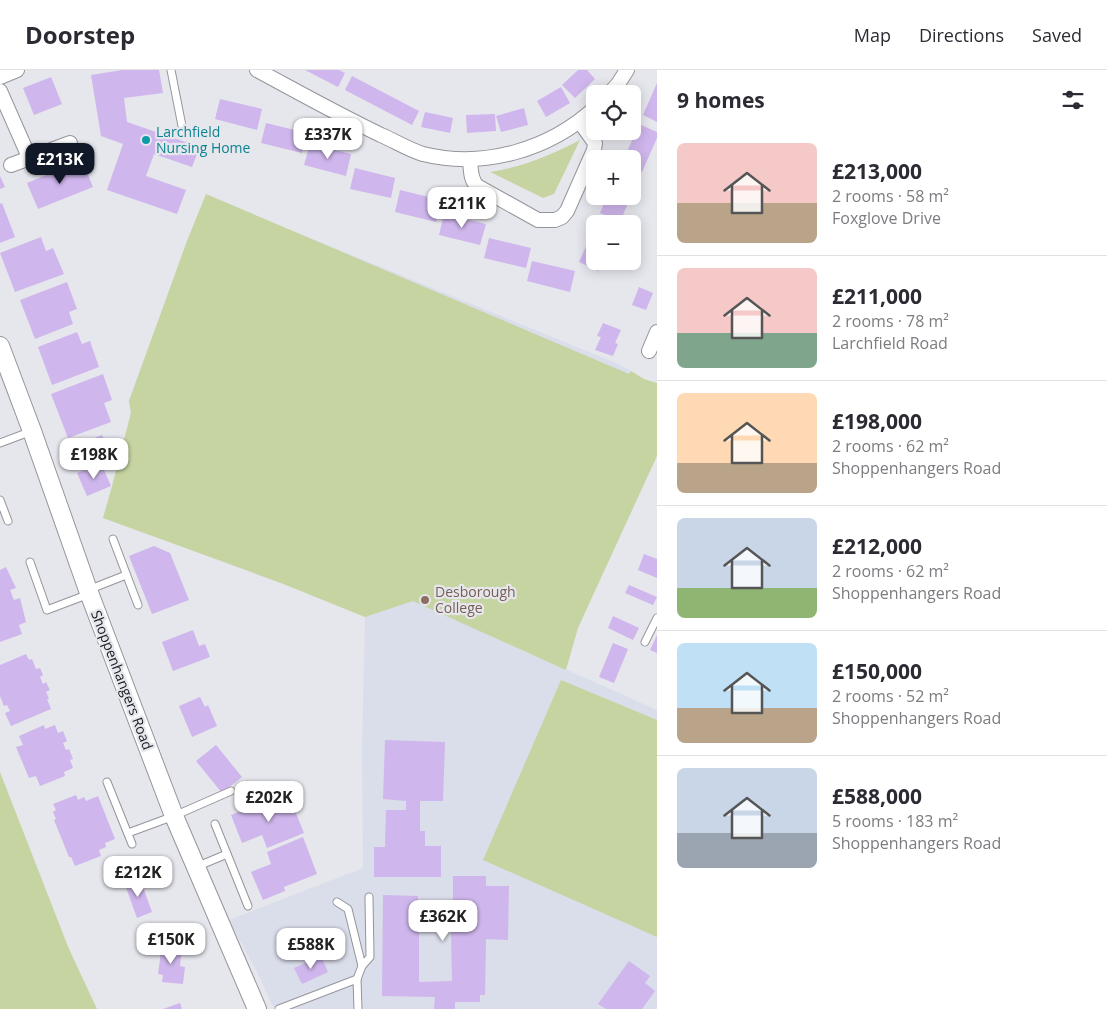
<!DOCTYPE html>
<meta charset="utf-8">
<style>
:root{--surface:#fff;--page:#f2f2f3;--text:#2b2b33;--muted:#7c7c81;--line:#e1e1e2;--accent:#111827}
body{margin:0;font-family:"Open Sans",sans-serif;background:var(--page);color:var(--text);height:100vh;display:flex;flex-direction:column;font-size:19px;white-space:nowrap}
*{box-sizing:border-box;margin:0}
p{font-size:16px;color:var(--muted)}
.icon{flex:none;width:28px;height:28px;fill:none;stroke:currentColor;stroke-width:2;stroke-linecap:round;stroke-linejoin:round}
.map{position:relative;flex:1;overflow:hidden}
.details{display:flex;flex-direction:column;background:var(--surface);width:450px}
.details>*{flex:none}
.buttons{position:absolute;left:586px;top:15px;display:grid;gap:10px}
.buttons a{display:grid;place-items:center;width:55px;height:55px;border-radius:8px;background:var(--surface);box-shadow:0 2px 12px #0003;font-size:25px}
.price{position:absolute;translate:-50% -42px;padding:0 11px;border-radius:10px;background:#fff;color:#222;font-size:16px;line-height:32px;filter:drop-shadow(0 1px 2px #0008)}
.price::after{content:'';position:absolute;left:50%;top:30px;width:15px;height:11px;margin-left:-8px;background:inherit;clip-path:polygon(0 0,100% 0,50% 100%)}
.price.active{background:var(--accent);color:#fff}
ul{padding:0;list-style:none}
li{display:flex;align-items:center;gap:15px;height:125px;padding:0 20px}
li+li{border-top:1px solid var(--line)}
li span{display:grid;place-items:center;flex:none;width:140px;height:100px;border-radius:8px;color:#555}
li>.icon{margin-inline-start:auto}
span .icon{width:60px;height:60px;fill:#fffc;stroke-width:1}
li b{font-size:21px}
h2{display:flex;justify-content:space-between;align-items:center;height:60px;padding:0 20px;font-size:21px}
header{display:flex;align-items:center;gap:30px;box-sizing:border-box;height:70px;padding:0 25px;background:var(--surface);border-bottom:1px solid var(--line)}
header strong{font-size:24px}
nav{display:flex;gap:28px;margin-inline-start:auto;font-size:18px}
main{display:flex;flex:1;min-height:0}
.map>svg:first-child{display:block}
.built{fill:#daddea}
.green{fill:#c6d4a1}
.building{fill:#cfb6ec;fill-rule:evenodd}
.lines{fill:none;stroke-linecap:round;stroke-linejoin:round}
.service-casing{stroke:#94959b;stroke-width:9}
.minor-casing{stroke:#94959b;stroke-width:16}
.tertiary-casing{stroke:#94959b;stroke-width:20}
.service{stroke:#fff;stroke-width:7}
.minor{stroke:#fff;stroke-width:14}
.tertiary{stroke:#fff;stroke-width:18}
.culture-dot{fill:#0f9aa8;stroke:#e6e7ed;stroke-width:2}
.education-dot{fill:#8d6e63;stroke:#e6e7ed;stroke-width:2}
.labels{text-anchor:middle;stroke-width:4.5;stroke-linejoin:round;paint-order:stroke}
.culture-label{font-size:14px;fill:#0d838f;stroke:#e6e7ed;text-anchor:start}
.education-label{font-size:14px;fill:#785e54;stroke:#e6e7ed;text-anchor:start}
.street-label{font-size:14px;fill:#191a1c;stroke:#e6e7ed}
</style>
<header>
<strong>Doorstep</strong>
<nav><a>Map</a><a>Directions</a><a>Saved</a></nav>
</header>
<main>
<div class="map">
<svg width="657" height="939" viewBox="0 0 657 939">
<rect width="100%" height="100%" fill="#e6e7ed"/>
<!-- built -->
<path class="built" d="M206,124l13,7 397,162 15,8 -124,272 150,67v297l-1,2h-382l-14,-31 -31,-58 134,-52 -1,-118 3,-133 -84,-34 -178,-65 8,-28 20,-77 -2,-12 58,-160z"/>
<!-- green -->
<g class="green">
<path d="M580,70l-26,54 -11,4 -53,-26c33,-5 61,-17 90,-32z"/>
<path d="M206,124l423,180 2,-3 13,8 13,4v73l-79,172 -12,42 -153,-69 -48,16 -84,-34 -178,-65 8,-28 20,-77 -2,-12 58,-160z"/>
<path d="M561,610l96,40v217l-174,-77z"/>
<path d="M0,702l69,177 28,60h-97z"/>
</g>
<!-- building -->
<g class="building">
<path d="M122,0h37l4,23 -39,5 3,24 73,25 -8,20 -38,-13 -8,22 40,14 -9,24 -70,-24 16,-46 -22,-8 -10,-61z"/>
<path d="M305,0h34l6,3 -7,14z"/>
<path d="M578,0h9l8,9 -20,19 -13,-13z"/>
<path d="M352,6l67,35 -7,14 -67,-35z"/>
<path d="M51,7l11,27 -28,11 -11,-27z"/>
<path d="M657,13v39l-14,-7z"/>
<path d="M561,17l9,16 -24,14 -9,-16z"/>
<path d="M220,29l42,10 -5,21 -42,-11z"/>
<path d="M524,38l4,17 -27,7 -5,-16z"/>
<path d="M425,42l28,6 -3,15 -29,-6z"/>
<path d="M495,44l1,17 -29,2 -1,-18z"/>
<path d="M266,53l41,10 -5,20 -41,-10z"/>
<path d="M639,54l18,8v6l-15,34 -10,-4v-9h-8z"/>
<path d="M310,74l41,10 -5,22 -42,-11z"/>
<path d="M82,90l11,27 -55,22 -11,-26z"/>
<path d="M355,98l40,10 -4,20 -41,-9z"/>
<path d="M0,106l5,11 -5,2z"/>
<path d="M632,110l5,2 -5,10z"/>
<path d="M400,120l41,10 -5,22 -41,-10z"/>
<path d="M607,126h24l-11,26 -20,-9z"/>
<path d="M2,133l13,34 -15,6v-39z"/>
<path d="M444,144l42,10 -6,21 -41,-10z"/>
<path d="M595,156v35h8l-5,10 -19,-9z"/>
<path d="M41,167l5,14 7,-3 11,26 -49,18 -15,-39z"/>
<path d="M489,168l42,10 -5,20 -42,-10z"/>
<path d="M532,191l43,10 -5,21 -43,-11z"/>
<path d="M67,212l10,27 -8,3 4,12 -38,15 -15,-39z"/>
<path d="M639,217l14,6 -7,17 -14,-5z"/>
<path d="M603,253l18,7 -6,13 3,1 -5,12 -18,-6 6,-13 -4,-1z"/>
<path d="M77,262l5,12 8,-3 9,26 -47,18 -14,-38z"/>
<path d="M103,304l9,26 -8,3 7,19 -43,16 -17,-44z"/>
<path d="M102,365l9,22 -29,12 -10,-22z"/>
<path d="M101,393l10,23 -24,10 -10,-23z"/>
<path d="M154,476l16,7 19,47 -37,14 -23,-58z"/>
<path d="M644,484l13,5v19l-19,-8z"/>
<path d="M6,497l10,21 -6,2 4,10 6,-2 6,24 -7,3 3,9 -22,8v-72z"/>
<path d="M629,515l28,12 -4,8 -28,-12z"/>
<path d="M613,546l26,12 -6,12 -25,-12z"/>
<path d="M193,560l6,16 6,-2 5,13 -37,14 -11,-29z"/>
<path d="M657,565v18l-7,-3z"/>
<path d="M613,573l15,6 -14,34 -15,-6z"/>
<path d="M26,584l3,6 3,-1 4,10 4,-1 3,7 -3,2 3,7 3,-2 4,8 -4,2 3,7h-2l4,10 -40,17 -6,-13 5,-2 -3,-6 -3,1 -4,-10v-31z"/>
<path d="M200,627l5,10 3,-2 9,21 -25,11 -13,-31z"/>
<path d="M44,655l1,4 10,-4 3,8 5,-2 4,10 -4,2 3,7 3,-1 4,10 -3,1 3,8 -9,4 1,4 -25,10 -4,-10 -7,2 -13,-31 7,-2 -4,-9z"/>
<path d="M385,670l60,2 -2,59h-23v30h5v15h16v31h-67v-30h11l1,-37h20v-9l-23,-2z"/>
<path d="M216,675l26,32 -20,16 -26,-32z"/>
<path d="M76,725l2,5 6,-3 2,4 12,-5 17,43 -10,4 1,4 -7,3 2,6 -26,10 -4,-9h-2l-15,-37 2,-1 -3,-7 3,-2 -3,-6z"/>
<path d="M289,726l15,37 -37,15 -5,-13 -20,8 -11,-28 23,-9 2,4z"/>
<path d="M303,767l14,37 -33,13 1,4 -22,9 -12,-28 20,-8 -4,-12z"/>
<path d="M453,806h33v10h23l-1,54 -22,-1 -1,56h-5v7h-25v7h-21l1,-12 -53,-1 1,-101 35,1v6l35,1zM419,862h32l1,49 -33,1z"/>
<path d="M140,809l12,33 -15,6 -12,-33z"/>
<path d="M162,874l20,3 -2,19 5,1 -2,17 -21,-2 1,-7 -5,-1z"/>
<path d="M321,886l7,16 -26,12 -8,-16z"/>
<path d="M629,891l21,15 -5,7 10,8 -13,18h-36l-8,-5z"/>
<path d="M180,933l2,6h-19z"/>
</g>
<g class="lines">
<defs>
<g id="service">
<path d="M171,0l12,61"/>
<path d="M0,373l32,-12"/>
<path d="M0,430l8,21"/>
<path d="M113,469l25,66"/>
<path d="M30,492l17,48 42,-16"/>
<path d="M88,520l38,-15"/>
<path d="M645,572l12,-24"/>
<path d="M107,712l25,62"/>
<path d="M215,754l33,82"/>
<path d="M128,763l46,-17 57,-25"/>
<path d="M196,797l31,-13"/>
<path d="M337,832l11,7 14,57 -5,13"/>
<path d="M362,896l8,-9 -1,-60"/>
<path d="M279,939l78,-30 1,30"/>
</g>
<g id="minor">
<path d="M257,0c41,22 82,45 124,65 14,6 28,15 42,19 61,15 126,-4 172,-46"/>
<path d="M0,7l17,-7"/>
<path d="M0,21l29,66"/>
<path d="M609,24l9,-10 9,-14"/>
<path d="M470,90c1,9 0,19 7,26l61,34h17l7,-3 5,-6 27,-61 1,-7 -15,-21"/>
<path d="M11,95l59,-22"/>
<path d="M649,281l8,-19"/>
</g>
<path id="tertiary" d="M0,276l32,85 56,159 86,226 83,193"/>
</defs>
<!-- service casing -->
<use href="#service" class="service-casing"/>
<!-- minor casing -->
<use href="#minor" class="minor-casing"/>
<!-- tertiary casing -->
<use href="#tertiary" class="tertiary-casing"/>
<!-- service -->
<use href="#service" class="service"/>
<!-- minor -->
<use href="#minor" class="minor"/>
<!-- tertiary -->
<use href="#tertiary" class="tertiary"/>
</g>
<!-- markers -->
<circle class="culture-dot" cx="146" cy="70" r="5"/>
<circle class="education-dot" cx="425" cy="530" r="5"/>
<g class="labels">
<!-- culture labels -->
<g class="culture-label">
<text x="156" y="67">Larchfield<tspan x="156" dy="16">Nursing Home</tspan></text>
</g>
<!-- education labels -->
<g class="education-label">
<text x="435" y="527">Desborough<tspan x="435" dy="16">College</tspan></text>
</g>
<!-- street labels -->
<g class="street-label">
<text transform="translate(122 610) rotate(69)" y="5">Shoppenhangers Road</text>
</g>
</g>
</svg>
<div class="buttons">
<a><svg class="icon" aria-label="locate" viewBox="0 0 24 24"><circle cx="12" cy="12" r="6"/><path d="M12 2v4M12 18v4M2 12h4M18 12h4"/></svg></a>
<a>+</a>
<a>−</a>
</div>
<b class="price" style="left:328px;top:90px">£337K</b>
<b class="price active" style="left:60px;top:115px">£213K</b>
<b class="price" style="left:462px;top:159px">£211K</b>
<b class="price" style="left:94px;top:410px">£198K</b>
<b class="price" style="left:269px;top:753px">£202K</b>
<b class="price" style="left:138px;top:828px">£212K</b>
<b class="price" style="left:443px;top:872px">£362K</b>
<b class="price" style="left:171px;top:895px">£150K</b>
<b class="price" style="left:311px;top:900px">£588K</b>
</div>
<section class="details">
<h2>9 homes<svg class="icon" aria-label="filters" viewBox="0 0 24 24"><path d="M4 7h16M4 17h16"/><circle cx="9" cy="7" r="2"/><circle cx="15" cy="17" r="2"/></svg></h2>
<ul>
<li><span style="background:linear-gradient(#f6c9c9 60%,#b9a48a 0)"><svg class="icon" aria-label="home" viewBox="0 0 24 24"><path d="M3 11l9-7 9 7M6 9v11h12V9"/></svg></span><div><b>£213,000</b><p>2 rooms · 58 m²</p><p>Foxglove Drive</p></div></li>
<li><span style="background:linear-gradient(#f6c9c9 65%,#7fa58c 0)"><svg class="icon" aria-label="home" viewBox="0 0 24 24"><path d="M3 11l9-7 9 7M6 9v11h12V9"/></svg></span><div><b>£211,000</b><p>2 rooms · 78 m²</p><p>Larchfield Road</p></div></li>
<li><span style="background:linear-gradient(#ffd9b3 70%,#b9a48a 0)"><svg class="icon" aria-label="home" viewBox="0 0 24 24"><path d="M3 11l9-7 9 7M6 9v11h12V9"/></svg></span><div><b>£198,000</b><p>2 rooms · 62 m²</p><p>Shoppenhangers Road</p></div></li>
<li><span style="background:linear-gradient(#c9d6e8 70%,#8fb573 0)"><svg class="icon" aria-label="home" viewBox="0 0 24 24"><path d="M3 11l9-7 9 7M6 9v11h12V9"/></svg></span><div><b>£212,000</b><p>2 rooms · 62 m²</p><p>Shoppenhangers Road</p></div></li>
<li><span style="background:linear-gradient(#bfe0f5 65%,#b9a48a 0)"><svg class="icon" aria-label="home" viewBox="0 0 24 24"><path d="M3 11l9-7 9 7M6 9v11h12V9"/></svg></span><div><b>£150,000</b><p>2 rooms · 52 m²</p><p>Shoppenhangers Road</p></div></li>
<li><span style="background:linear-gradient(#c9d6e8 65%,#9aa5b1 0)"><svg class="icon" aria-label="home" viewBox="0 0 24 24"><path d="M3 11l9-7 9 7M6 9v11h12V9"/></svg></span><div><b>£588,000</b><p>5 rooms · 183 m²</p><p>Shoppenhangers Road</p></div></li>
</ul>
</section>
</main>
